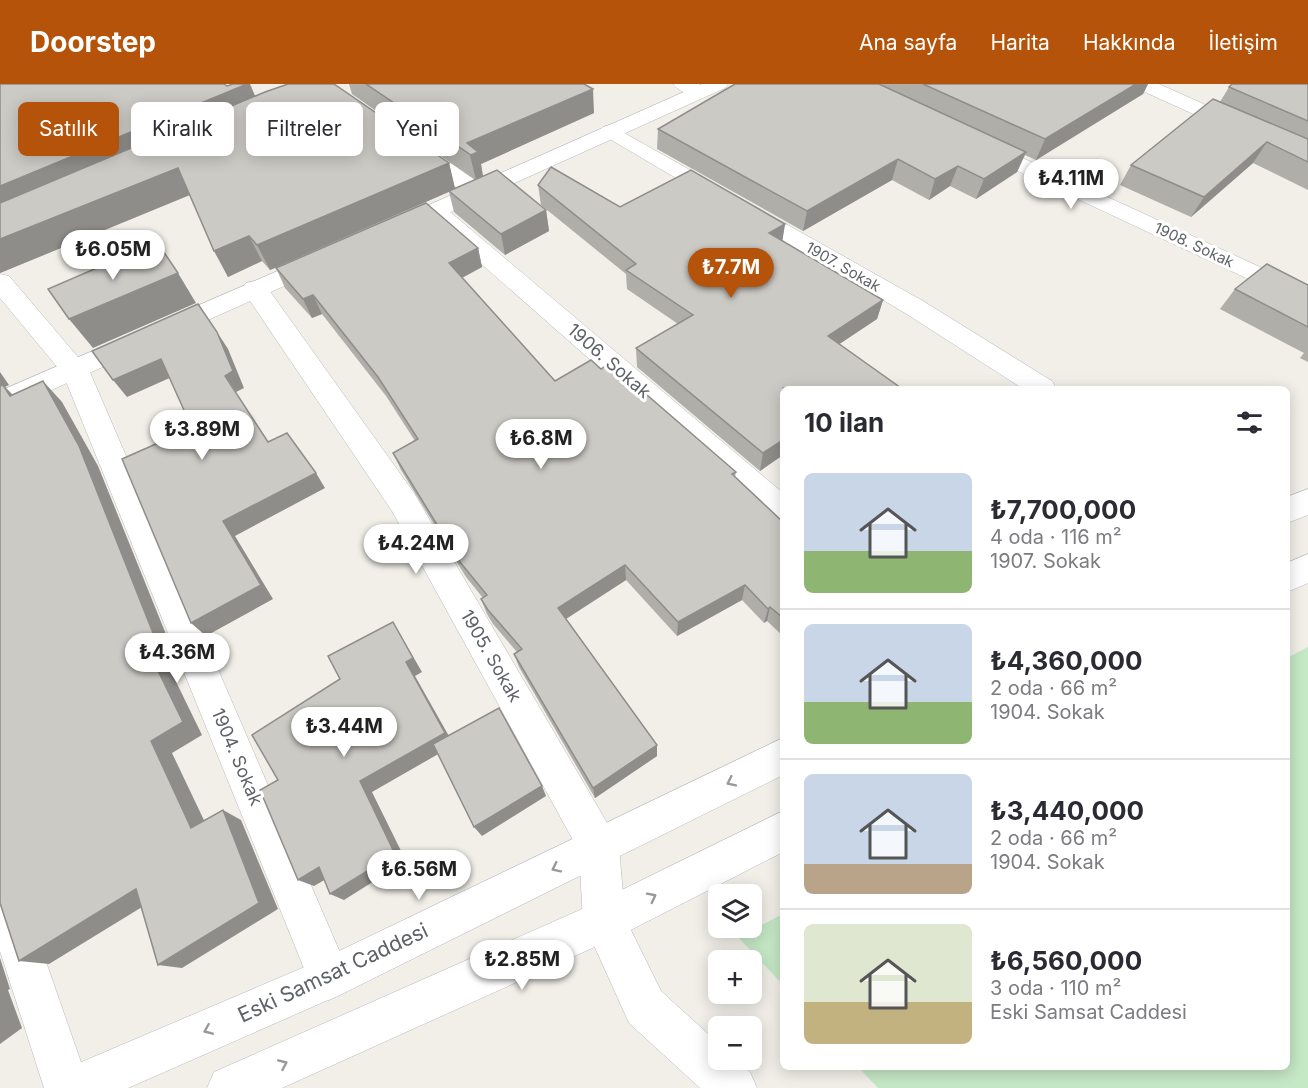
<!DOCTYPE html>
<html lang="tr">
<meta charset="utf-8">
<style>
:root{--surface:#fff;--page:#f2f2f3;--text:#2b2b33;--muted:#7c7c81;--line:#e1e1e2;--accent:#b45309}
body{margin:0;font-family:Inter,sans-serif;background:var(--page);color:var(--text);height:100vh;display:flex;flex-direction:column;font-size:22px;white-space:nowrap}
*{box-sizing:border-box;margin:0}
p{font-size:20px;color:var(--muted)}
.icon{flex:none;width:33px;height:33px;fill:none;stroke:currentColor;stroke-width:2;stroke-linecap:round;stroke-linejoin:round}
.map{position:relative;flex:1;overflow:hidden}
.sheet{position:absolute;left:780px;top:302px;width:510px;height:684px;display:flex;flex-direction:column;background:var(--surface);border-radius:9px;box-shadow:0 3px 15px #0003}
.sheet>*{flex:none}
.hud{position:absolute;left:18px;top:18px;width:570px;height:54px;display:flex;gap:12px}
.controls{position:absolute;left:708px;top:800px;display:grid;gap:12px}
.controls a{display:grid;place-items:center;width:54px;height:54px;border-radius:9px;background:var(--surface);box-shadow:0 3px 15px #0003;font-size:30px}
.price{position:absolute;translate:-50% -51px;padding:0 14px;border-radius:21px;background:#fff;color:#222;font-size:20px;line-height:39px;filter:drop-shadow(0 2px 3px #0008)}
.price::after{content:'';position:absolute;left:50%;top:36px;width:18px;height:14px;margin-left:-9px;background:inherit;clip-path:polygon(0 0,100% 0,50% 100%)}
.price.active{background:var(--accent);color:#fff}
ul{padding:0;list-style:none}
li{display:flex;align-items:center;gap:18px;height:150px;padding:0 24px}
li+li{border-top:2px solid var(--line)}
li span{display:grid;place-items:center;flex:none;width:168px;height:120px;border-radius:9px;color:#555}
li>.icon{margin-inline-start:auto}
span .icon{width:72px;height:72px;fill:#fffc;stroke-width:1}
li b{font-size:26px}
h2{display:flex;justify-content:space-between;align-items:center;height:72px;padding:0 24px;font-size:26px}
.tag{padding:0 21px;border-radius:9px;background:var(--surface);box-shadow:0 3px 15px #0003;font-size:21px;line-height:54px}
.tag.active{background:var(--accent);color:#fff}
header{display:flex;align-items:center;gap:36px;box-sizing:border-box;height:84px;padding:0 30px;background:var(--accent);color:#fff}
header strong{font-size:28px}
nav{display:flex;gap:33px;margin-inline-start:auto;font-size:21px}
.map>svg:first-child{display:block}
.green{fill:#c5e8c5}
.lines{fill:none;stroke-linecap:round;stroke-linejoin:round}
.street-casing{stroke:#b5b8bc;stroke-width:1}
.secondary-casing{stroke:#b6babf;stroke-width:1}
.street{fill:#fff;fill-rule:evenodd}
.secondary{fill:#fff;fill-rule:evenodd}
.wall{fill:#afaea9}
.shaded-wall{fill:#8f8d8a}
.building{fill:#cccac5;stroke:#8f8d8a;stroke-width:1.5}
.oneway{stroke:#979a9d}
.labels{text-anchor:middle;stroke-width:6;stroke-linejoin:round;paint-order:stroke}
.far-street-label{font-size:15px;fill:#5f6368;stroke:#fff}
.street-label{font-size:18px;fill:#5f6368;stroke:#fff}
.near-street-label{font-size:21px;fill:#5f6368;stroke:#fff}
</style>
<header>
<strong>Doorstep</strong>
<nav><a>Ana sayfa</a><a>Harita</a><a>Hakkında</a><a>İletişim</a></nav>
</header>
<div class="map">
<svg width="1308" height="1004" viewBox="0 0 1308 1004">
<rect width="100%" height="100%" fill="#f1efe8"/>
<!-- green -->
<g class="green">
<path d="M1308,563v441h-430l-20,-21 429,-1v-408z"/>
<path d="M783,830v71l-45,-48z"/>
</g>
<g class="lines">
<defs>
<g id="street">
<path d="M673,0h26l11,8 -3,4c-11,3 -27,-3 -34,-12z"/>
<path d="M1133,0h26l149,67v15l-172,-78z"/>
<path d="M610,41l313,176 129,80 4,7h-34l-117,-75 -302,-178 -4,-4 4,-4z"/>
<path d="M981,55l327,150v18l-335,-157 -3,-5 3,-5z"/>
<path d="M416,59l8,1 62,43 3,5 -3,5h-16l-62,-43 -3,-5 3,-5z"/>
<path d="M435,120l8,2 340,287v30l-11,-3 -345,-304 -4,-5 4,-5z"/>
<path d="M0,190l9,2 80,94 262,608 -7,15 -15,7 -15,-7 -251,-619 -63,-76z"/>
<path d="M255,197l9,2 150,210 199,340 6,14 6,71 36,73 57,52v16h18l14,13 7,16h-57l-71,-65 -46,-102 -4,-70 -187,-340 -150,-222 4,-6z"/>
<path d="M0,783l14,6 6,14 70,201h-46l-44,-137z"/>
</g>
<g id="secondary">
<path d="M702,0h26l-3,4 -323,146 -8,2 -8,-2 -4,-5 4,-5z"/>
<path d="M322,168l9,3 3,5 -3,5 -331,148v-22z"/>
<path d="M1308,405v26l-21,8v-26z"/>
<path d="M1308,470v29l-21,9v-29z"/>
<path d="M783,654v37l-439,218 -216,95h-77l7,-16 256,-109z"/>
<path d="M783,727v41l-164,84 -337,152h-75l7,-16 375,-166z"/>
</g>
</defs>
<!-- street casing -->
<use href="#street" class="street-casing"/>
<!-- secondary casing -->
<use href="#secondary" class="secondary-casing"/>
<!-- street -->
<use href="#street" class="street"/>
<!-- secondary -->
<use href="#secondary" class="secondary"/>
</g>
<!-- wall -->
<g class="wall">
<path d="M0,0l227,2 222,77 6,25 20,-8 -123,-86 -3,-10h235l10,29 -113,51 2,12 63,34 3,21 -44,24 -51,-43 -5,-20 -179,78 -8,-9 -34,16 -38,-82 -190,78z"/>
<path d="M735,0h413l-5,10 -107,66 -11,-5 -8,17 -41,27 -26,-13 -21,14 -37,-20 -89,51 -146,-82 1,-20z"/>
<path d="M1308,0v106l-55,-27 -62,54 -71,-32 11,-20 89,-63 9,-15z"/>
<path d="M538,101l82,22 165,17 -3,17 101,59 -6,19 -38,25 -56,44v67l-23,16 -123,-104 -1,-19 42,-24 -51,-35 -1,-15 -85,-69z"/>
<path d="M478,164l4,19 -20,11 93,103 46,-12 135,103 -1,5 48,45v114l-16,-15 -3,2 -22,-23 -65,36 -51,-56 -60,39 91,126v11l-62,42 -76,-131 -5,-13 3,-2 -24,-28 -6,-10 -6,-15 2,-1 -17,-21 -65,-107 -8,-17 22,-12 -29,-45 -64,-82 -10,4 -27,-30 -9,-20z"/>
<path d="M1308,201v77l-8,-4 4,-5 -84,-44 15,-20z"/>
</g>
<!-- shaded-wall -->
<g class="shaded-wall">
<path d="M247,0h3l9,21 -259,99v-18z"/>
<path d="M1136,0h12l-5,10 -107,66 9,-21z"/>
<path d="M593,5l1,24 -113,51 2,13 -7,3 -9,-37z"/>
<path d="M1267,58l-14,21 -62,54 13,-20z"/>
<path d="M1026,68l-9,20 -41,27 8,-20z"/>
<path d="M898,75l-6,21 -89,51 4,-20z"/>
<path d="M449,79l6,26 -185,81 -13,-25z"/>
<path d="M958,82l-8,20 -21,14 6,-21z"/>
<path d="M178,84l14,26 -192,79v-34z"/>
<path d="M546,126l3,21 -44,24 -4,-21z"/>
<path d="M785,140l-3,19 -13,-10z"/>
<path d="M249,152l13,25 -34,16 -14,-26z"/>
<path d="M478,164l4,19 -28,15 -5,-19z"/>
<path d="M178,189l18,30 -103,45 -24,-29z"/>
<path d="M313,211l9,19 -10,4 -9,-19z"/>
<path d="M883,216l-6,19 -54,36 5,-19z"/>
<path d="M217,248l11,17 16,39 -8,4 -11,-16z"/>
<path d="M161,275l13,17 -47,21 -14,-17z"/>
<path d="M0,288l9,13 -4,2 18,18 -23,-15z"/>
<path d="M43,297l19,21 36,64 76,188 -9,5 37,76 -30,18 40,84 -21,-9 -40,-87 -6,-97z"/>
<path d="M783,356v15l-23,16 3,-18z"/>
<path d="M316,389l9,15 -90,48 38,63 -67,37 -15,-13 32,-102z"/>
<path d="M625,481l1,15 -65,42 -3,-14z"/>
<path d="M745,501l-3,15 -65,36 1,-14z"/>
<path d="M770,523l-3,14 -3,2 4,-14z"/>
<path d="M393,538l29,50 -7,4 39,69 -82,47 34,69 -62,39 -14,-6 30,-113 46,-119z"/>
<path d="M657,661v11l-62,42 -2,-10z"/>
<path d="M542,702l4,10 -64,40 -8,-9z"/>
<path d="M223,726l18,10 37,89 -96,59 -24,-3z"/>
<path d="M319,783l14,8 -19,11 -16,-6z"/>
<path d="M136,805l24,7 -111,68 -30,-3z"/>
<path d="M0,874l10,31 -2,1 14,38 -22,16z"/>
</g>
<!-- building -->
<g class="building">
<path d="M0,0h224l3,2 6,-2h14l-247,102z"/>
<path d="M288,0h46l115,79 -192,82 -8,-9 -35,15 -36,-83 -178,71v-36l265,-111z"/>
<path d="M366,0h218l9,5 -126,54 11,9 -7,3z"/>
<path d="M735,0h144l147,68 -42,27 -26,-13 -23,13 -37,-20 -91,52 -149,-82z"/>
<path d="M923,0h213l-91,55z"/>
<path d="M1232,0h76v37l-79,-34z"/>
<path d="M1213,15l95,40v23l-41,-20 -63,55 -73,-32z"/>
<path d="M551,83l69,40 71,-37 94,54 -16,9 114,67 -55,36 73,52h-118v52l-20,13 -127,-105 57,-33 -67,-45 10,-6 -98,-79z"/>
<path d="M497,86l49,40 -45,24 -52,-43z"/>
<path d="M426,119l52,45 -29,15 106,118 36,-21 10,9 9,-6 126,109 -4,2 51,48v96l-13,-11 -2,2 -23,-24 -67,37 -53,-57 -67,43 99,137 -64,43 -79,-134 8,-5 -34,-39 -7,-11 6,-4 -27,-33 -67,-109 25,-14 -40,-62 -65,-82 -10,4 -27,-31z"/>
<path d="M157,158l21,31 -109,46 -21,-30z"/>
<path d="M1267,180l41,21v42l-73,-38z"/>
<path d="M198,220l19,28 16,39 -8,5 43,66 19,-9 29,40 -93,48 38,64 -70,38 -69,-164 70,-31 -31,-69 -48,21 -21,-29z"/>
<path d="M43,297l36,65 76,192 -10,6 38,78 -32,19 40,87 32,-18 36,93 -101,62 -22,-76 -117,72 -19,-58v-517l3,-1 7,11z"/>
<path d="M393,538l20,36 -7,4 39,71 -85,48 35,73 -65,40 -11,-27 -21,13 -38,-90 18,-10 -26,-45 88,-56 -12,-23z"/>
<path d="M499,624l43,78 -68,41 -41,-83z"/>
</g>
<!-- one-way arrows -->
<defs><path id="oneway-chevron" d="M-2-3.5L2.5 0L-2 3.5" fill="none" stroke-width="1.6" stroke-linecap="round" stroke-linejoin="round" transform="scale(1.5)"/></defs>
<g class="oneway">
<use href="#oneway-chevron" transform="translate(731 698) rotate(154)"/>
<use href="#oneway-chevron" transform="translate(556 784) rotate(154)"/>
<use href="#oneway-chevron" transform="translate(652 813) rotate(-27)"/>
<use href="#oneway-chevron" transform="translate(208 946) rotate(157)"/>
<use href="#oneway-chevron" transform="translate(283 980) rotate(-24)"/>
</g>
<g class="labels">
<!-- far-street labels -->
<g class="far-street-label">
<text transform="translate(1194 161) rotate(25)" y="5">1908. Sokak</text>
<text transform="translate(843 183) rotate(30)" y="5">1907. Sokak</text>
</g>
<!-- street labels -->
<g class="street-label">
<text transform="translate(609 277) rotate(41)" y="6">1906. Sokak</text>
<text transform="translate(491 572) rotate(60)" y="6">1905. Sokak</text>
<text transform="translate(237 673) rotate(67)" y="6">1904. Sokak</text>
</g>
<!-- near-street labels -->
<g class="near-street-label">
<text transform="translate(333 889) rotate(-25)" y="7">Eski Samsat Caddesi</text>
</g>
</g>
</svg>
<div class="controls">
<a><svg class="icon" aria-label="layers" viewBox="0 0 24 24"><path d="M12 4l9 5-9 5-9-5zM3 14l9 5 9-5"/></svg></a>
<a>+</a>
<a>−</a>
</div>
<b class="price" style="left:1071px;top:126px">₺4.11M</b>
<b class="price" style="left:113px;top:197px">₺6.05M</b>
<b class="price active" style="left:731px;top:215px">₺7.7M</b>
<b class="price" style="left:202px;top:377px">₺3.89M</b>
<b class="price" style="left:541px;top:386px">₺6.8M</b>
<b class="price" style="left:416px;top:491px">₺4.24M</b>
<b class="price" style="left:177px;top:600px">₺4.36M</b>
<b class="price" style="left:344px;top:674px">₺3.44M</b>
<b class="price" style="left:419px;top:817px">₺6.56M</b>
<b class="price" style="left:522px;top:907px">₺2.85M</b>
<div class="hud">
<a class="tag active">Satılık</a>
<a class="tag">Kiralık</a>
<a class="tag">Filtreler</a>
<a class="tag">Yeni</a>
</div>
<section class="sheet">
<h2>10 ilan<svg class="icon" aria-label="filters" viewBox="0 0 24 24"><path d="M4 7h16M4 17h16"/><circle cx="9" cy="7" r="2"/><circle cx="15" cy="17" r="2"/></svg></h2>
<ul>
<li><span style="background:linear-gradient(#c9d6e8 65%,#8fb573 0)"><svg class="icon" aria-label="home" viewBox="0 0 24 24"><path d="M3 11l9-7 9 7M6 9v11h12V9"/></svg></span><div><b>₺7,700,000</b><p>4 oda · 116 m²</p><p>1907. Sokak</p></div></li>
<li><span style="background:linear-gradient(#c9d6e8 65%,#8fb573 0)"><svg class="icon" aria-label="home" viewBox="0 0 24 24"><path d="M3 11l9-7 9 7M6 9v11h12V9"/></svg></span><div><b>₺4,360,000</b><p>2 oda · 66 m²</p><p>1904. Sokak</p></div></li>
<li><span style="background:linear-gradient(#c9d6e8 75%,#b9a48a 0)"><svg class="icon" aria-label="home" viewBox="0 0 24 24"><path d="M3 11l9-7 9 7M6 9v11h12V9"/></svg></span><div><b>₺3,440,000</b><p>2 oda · 66 m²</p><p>1904. Sokak</p></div></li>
<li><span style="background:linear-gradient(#dfe7d0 65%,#c2b280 0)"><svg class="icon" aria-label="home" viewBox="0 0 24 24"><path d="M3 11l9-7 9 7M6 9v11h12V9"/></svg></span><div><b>₺6,560,000</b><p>3 oda · 110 m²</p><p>Eski Samsat Caddesi</p></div></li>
</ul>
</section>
</div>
